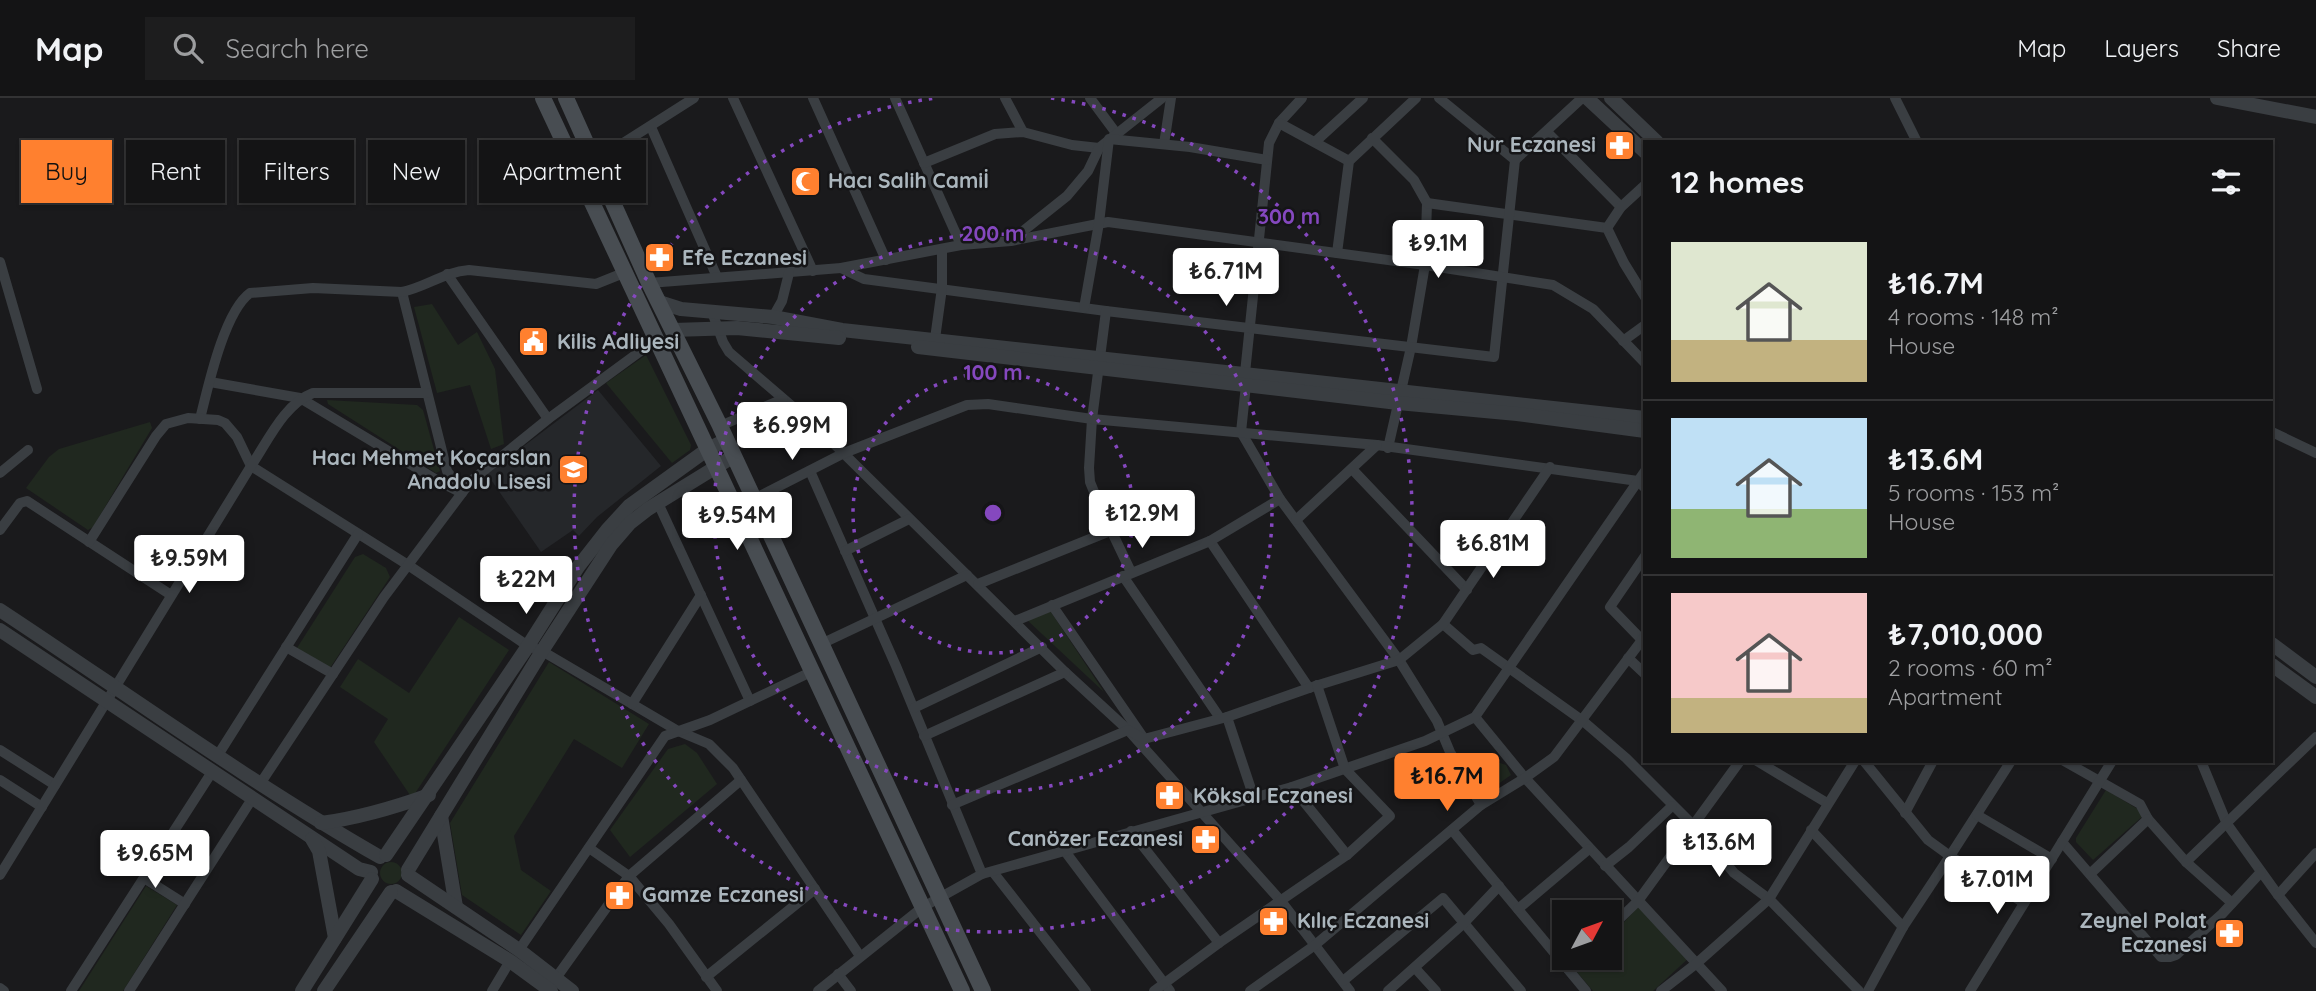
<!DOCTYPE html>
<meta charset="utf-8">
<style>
:root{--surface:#141415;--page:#1d1d1e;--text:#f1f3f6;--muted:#9d9ea0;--line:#333334;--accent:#ff802f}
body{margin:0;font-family:Quicksand,sans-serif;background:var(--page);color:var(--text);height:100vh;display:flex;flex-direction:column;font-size:26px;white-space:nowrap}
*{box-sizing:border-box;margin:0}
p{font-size:23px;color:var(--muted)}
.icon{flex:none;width:38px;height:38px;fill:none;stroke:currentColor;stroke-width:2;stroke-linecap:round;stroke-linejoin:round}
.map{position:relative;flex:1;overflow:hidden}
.drawer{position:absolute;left:1643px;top:42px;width:630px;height:623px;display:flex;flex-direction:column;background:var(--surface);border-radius:0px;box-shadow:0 2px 5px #0004,0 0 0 2px var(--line)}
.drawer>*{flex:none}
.top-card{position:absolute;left:21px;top:42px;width:665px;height:63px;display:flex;gap:14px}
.needle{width:46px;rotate:49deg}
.tools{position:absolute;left:1552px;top:802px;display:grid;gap:14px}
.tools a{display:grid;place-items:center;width:70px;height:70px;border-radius:0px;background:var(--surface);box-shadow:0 2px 5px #0004,0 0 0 2px var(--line);font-size:35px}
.price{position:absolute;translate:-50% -60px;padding:0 16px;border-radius:7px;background:#fff;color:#222;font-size:23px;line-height:46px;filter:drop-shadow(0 2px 4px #0008)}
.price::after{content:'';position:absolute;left:50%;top:42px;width:21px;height:16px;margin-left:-10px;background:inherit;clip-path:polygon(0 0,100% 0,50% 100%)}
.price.current{background:var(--accent);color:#111}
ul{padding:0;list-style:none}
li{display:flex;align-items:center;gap:21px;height:175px;padding:0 28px}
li+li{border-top:2px solid var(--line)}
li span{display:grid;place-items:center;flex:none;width:196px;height:140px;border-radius:0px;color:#555}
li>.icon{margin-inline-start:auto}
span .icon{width:84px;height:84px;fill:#fffc;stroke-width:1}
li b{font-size:30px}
h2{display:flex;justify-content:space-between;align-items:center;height:84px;padding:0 28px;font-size:30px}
.chip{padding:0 24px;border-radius:0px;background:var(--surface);box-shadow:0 2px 5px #0004,0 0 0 2px var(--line);font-size:24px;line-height:63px}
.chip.current{background:var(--accent);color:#111}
header{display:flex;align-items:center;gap:42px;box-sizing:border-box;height:98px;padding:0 35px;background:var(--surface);border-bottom:2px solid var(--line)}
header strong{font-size:33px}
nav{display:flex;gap:38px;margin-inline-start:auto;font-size:24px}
.search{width:490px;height:63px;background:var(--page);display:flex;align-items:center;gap:18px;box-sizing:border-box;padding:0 24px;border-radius:0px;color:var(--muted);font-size:26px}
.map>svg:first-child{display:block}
.built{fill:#25272a}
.green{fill:#20281f}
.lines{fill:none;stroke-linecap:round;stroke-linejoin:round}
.minor{stroke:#3a3e42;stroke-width:10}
.tertiary{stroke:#3a3e42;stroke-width:14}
.secondary{stroke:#484d52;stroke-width:16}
.ring{fill:none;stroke:#8548bf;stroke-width:3.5;stroke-dasharray:3.5 7}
.labels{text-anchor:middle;stroke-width:5;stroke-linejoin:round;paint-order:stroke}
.poi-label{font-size:21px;font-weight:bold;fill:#abb6bd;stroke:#151517;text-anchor:start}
.centre{fill:#8548bf;stroke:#151517;stroke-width:3.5}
.ring-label{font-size:21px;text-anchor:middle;font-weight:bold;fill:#8548bf;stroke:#151517;stroke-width:5;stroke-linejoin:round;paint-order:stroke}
</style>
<header>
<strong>Map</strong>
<div class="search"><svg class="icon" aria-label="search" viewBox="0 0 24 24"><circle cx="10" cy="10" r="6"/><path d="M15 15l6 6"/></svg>Search here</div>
<nav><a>Map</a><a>Layers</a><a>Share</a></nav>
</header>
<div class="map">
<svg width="2316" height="893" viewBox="0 0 2316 893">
<rect width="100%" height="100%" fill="#1a1a1c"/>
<!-- built -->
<path class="built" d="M598,292l63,76 -64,51 -18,19 -6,-6 -32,22 -54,-78z"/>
<!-- green -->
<g class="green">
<path d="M432,206l26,41 19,-13 18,37 9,75 -13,5 -21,-64 -33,8 -23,-86z"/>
<path d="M646,257l45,90 -1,5 -18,13 -66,-80z"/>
<path d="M327,302l90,5 6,5 17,61 -4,2 -108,-69z"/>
<path d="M150,324l2,6 -59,99 -5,3 -62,-42 23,-31 10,-8z"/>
<path d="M363,456l23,14 4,9 -60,91 -33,-20 58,-91z"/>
<path d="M1049,511l55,83 -78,-73z"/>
<path d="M459,519l50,33 -97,148 -38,-56 14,-23 -48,-32 18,-28 51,34z"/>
<path d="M549,564l100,62 -27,44 -48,-29 -60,97 7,34 30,21 -30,44 -59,-40 -12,-72z"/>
<path d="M685,646l12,9 20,31 -87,73 -20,-27 58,-81z"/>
<path d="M1454,657l43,7 9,3 5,10 -30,21z"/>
<path d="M2106,692l35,21 3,4 -51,45 -17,-18v-4z"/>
<circle cx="391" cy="775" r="11"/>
<path d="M146,788l31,19 -54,86h-44z"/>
<path d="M1643,804l49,53 -39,36h-60l-16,-19 13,-15h20v-20z"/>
</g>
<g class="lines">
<!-- minor -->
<g class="minor">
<path d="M733,0l80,173"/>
<path d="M813,0l73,162"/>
<path d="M895,0l66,147"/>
<path d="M1005,0l18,34"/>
<path d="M1090,0l26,35"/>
<path d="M1302,0l-23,25 -10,20 -24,230 1,12 -5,47 39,67 119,161 38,61 13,31 31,53"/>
<path d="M1895,0l22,44"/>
<path d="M1279,25l70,38"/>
<path d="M651,29l66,150"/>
<path d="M1547,34l74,75"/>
<path d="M1372,40l42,42 13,23 -2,62 -14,82 -23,101"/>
<path d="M1316,43l47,-43"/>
<path d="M1164,46l7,-46"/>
<path d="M1515,62l67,-62"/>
<path d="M595,63l99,-63"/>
<path d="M924,65l71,-29 28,-2 49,13 27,3"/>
<path d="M1427,105l180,25 17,35 21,34"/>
<path d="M1607,130l14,-21 24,-22"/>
<path d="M1013,141l54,-43 21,-25 11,-23 63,-50"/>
<path d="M1337,155l12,-92 67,-63"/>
<path d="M0,164l37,127"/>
<path d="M841,170l23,11 242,32 388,46 21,-197 -76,-62"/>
<path d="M447,176l101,145"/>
<path d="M649,185l192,-15 120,-23 50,-4 97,-19 317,43 128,20 40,24 52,54"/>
<path d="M402,194l45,179 14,19"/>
<path d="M1084,210l15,-85 10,-84 81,8 77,13"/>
<path d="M1106,213l-14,108 -3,49 1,14 11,27 30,63"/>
<path d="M712,214l11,30 6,10 92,79 244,241 63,58 153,171 69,90"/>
<path d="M773,219l9,-16 7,-28"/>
<path d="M1623,243l22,-16"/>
<path d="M934,248l8,-58v-38"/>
<path d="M210,284l90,16 140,84 22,11"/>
<path d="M200,321c8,-32 24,-107 50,-126l63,-5 89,4c24,-5 42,-20 67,-22l127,14 30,-12"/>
<path d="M720,328l63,-27"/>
<path d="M2272,334l44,21"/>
<path d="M1352,371l115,121"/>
<path d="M810,373l86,195 86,208"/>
<path d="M0,375l28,-23"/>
<path d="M754,401l90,-46 123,-48 21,-1 104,15 285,26 261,36 7,7"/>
<path d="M658,405l92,198"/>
<path d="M1296,422l81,-75"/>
<path d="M0,432l20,-27 7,-2 144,94"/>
<path d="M1210,443l99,147"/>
<path d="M89,444l67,-106 10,-12 22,-6 30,2 7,3 12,14 14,29 157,99 120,81 14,5 136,80 31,13 24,24 127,188"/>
<path d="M845,453l64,-32"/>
<path d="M1123,478l97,142"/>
<path d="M978,486l132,-53"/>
<path d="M1052,507l91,132"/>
<path d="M1015,523l195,-80 70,-42"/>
<path d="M1443,526l30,26 8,-2 102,73 43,37 68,68"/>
<path d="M1642,542l-32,-33 35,-51"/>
<path d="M821,546l146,-69"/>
<path d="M286,549l47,27"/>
<path d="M1628,560l17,16"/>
<path d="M632,606l69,-109"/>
<path d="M914,610l128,-61"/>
<path d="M1227,619l27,81"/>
<path d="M1475,619l50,61 197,213"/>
<path d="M924,638l141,-64"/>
<path d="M0,652l55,35"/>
<path d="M218,657l140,-221"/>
<path d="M1757,663l70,42"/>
<path d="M1864,663l64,79 22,16 61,-95"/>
<path d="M2064,663l76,43 8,15 38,43 46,41"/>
<path d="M2201,663l26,63 51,71 38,48"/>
<path d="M0,682l42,27"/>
<path d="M260,686l124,-187 87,-116 77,-62 109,-80"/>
<path d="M1292,689l55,68"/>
<path d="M952,707l176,-75 16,9 83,-22 82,-29 90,-28 44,-36 107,-157"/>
<path d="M1905,715l28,-52"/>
<path d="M1977,717l75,44"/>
<path d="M1452,732l134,161"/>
<path d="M1811,732l92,97"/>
<path d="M1131,733l88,112"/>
<path d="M1690,734l26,19 18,22 35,26 90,92"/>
<path d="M2062,744l99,115h9l6,-2 46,-41 39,-42"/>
<path d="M589,750l40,28 40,48 48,67"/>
<path d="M1064,752l106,141"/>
<path d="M2186,764l130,-125"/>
<path d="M1605,768l24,-19 43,-41"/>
<path d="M993,774l93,119"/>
<path d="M2090,776l58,-55"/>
<path d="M0,777l251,-409c17,-25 33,-62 62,-73h114"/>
<path d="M144,780l41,26"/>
<path d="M2278,797l38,-42"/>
<path d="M1518,811l71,-60"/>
<path d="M1610,830l28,-27 102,-140"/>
<path d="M519,852l146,-214 45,-16 103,-49"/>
<path d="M1415,870l21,23"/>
<path d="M1568,871l12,-12"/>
<path d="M838,876l13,17"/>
<path d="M706,879l109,-88"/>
<path d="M556,880l73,-102 112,-96"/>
<path d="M1343,883l100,-83 78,93"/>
<path d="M0,890l4,3"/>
<path d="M71,893l141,-219"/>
<path d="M129,893l123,-192"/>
<path d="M492,893l18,-30"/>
<path d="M818,893l105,-84 59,-33 310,-87 133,-46 50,-24 170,-246"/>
<path d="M1154,893l65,-48 128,-88 43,-39 -45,-47 -28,-84"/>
<path d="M1250,893l65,-46 166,-140 44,-27 29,-21 91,-121"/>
<path d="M1388,893l76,-68 35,-37"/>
<path d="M1661,893l36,-28 72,-64 86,-138"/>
<path d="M1868,893l35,-64 47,-71 74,47"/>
<path d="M1970,893l142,-230"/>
</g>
<!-- tertiary -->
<g class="tertiary">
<path d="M1587,0l58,54"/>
<path d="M1611,0l46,44"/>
<path d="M2217,0l99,19"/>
<path d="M659,204l22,7 92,8 69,13 803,88"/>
<path d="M673,232l64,-2 102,10"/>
<path d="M918,249l480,56 119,11 128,17"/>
<path d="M0,512c126,83 249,172 380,247"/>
<path d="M0,532l359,239 12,3"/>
<path d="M2272,546l44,33"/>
<path d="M2272,567l44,32"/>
<path d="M441,718l15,91"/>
<path d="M321,725c37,-5 72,-15 108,-28"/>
<path d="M312,741l7,12 16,87"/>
<path d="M386,757l142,-209 50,-79 29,-37 22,-24 79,-57 18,-9"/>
<path d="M408,772l134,-219 69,-106 19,-22 18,-14 86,-53"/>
<path d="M408,777l111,75 53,41"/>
<path d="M396,793l114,70 41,30"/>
<path d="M302,893l70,-112"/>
<path d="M324,893l67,-99"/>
</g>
<!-- secondary -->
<g class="secondary">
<path d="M543,0l419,893"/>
<path d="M566,0l83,185 71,143 263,565"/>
</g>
</g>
<!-- distance rings -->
<g class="ring">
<circle cx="993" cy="415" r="140"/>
<circle cx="993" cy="415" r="279"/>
<path d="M1051 0A419 419 0 1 1 935 0"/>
</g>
<!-- icons -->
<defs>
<symbol id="pharmacy-square" viewBox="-11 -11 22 22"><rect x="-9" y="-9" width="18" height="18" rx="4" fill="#ff802f" stroke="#151517"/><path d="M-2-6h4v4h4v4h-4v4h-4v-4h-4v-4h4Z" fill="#fff"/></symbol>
<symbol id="mosque-square" viewBox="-11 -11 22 22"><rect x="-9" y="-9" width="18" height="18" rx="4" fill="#ff802f" stroke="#151517"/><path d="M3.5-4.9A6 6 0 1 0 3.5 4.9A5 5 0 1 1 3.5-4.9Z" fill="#fff"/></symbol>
<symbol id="civic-square" viewBox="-11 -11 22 22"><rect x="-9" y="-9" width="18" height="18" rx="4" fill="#ff802f" stroke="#151517"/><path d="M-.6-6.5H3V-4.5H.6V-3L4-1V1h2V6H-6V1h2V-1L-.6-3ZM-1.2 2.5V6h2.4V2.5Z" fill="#fff"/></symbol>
<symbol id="school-square" viewBox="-11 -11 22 22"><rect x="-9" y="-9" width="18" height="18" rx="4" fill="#ff802f" stroke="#151517"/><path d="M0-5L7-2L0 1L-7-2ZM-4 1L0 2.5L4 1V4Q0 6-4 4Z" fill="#fff"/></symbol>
</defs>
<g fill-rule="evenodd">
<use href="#pharmacy-square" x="1602" y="30" width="35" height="35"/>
<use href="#mosque-square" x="788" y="66" width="35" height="35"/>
<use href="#pharmacy-square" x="642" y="142" width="35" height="35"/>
<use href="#civic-square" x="516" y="226" width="35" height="35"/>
<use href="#school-square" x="556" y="354" width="35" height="35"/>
<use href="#pharmacy-square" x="1152" y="680" width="35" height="35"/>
<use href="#pharmacy-square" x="1188" y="724" width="35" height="35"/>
<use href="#pharmacy-square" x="602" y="780" width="35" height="35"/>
<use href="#pharmacy-square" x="1256" y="806" width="35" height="35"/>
<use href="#pharmacy-square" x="2212" y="818" width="35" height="35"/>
</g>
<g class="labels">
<!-- poi labels -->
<g class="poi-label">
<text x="1596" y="54" text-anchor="end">Nur Eczanesi</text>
<text x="828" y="90">Hacı Salih Camiİ</text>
<text x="682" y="167">Efe Eczanesi</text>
<text x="557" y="251">Kilis Adliyesi</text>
<text x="551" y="367" text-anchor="end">Hacı Mehmet Koçarslan<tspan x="551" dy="24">Anadolu Lisesi</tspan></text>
<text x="1193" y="705">Köksal Eczanesi</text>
<text x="1183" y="748" text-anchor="end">Canözer Eczanesi</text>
<text x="642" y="804">Gamze Eczanesi</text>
<text x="1297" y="830">Kılıç Eczanesi</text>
<text x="2207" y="830" text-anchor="end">Zeynel Polat<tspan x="2207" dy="24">Eczanesi</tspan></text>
</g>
</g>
<circle cx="993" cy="415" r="10" class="centre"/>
<g class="ring-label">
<text x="1289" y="126">300 m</text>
<text x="993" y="143">200 m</text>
<text x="993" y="282">100 m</text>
</g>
</svg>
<div class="tools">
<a><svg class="needle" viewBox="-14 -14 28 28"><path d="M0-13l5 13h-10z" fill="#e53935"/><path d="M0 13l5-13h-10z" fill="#9d9ea0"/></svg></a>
</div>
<b class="price" style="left:1438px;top:182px">₺9.1M</b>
<b class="price" style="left:1226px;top:210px">₺6.71M</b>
<b class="price" style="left:792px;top:364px">₺6.99M</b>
<b class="price" style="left:1142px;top:452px">₺12.9M</b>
<b class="price" style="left:737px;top:454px">₺9.54M</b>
<b class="price" style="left:1493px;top:482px">₺6.81M</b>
<b class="price" style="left:189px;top:497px">₺9.59M</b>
<b class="price" style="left:526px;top:518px">₺22M</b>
<b class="price current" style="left:1447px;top:715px">₺16.7M</b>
<b class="price" style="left:1719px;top:781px">₺13.6M</b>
<b class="price" style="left:155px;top:792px">₺9.65M</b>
<b class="price" style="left:1997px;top:818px">₺7.01M</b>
<div class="top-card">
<a class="chip current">Buy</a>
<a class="chip">Rent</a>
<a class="chip">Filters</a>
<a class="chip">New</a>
<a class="chip">Apartment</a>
</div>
<section class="drawer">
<h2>12 homes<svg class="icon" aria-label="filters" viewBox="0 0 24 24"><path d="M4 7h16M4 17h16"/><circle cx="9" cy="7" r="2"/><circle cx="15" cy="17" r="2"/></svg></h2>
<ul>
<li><span style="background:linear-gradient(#dfe7d0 70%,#c2b280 0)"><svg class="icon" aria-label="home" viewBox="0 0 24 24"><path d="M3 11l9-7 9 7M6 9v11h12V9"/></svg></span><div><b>₺16.7M</b><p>4 rooms · 148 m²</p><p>House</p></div></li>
<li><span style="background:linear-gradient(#bfe0f5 65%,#8fb573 0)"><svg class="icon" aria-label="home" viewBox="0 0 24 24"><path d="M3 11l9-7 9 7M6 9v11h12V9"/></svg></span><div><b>₺13.6M</b><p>5 rooms · 153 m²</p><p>House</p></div></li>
<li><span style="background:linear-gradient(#f6c9c9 75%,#c2b280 0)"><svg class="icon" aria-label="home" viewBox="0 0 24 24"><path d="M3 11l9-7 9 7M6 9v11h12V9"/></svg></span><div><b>₺7,010,000</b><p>2 rooms · 60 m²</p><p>Apartment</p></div></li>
</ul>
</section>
</div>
